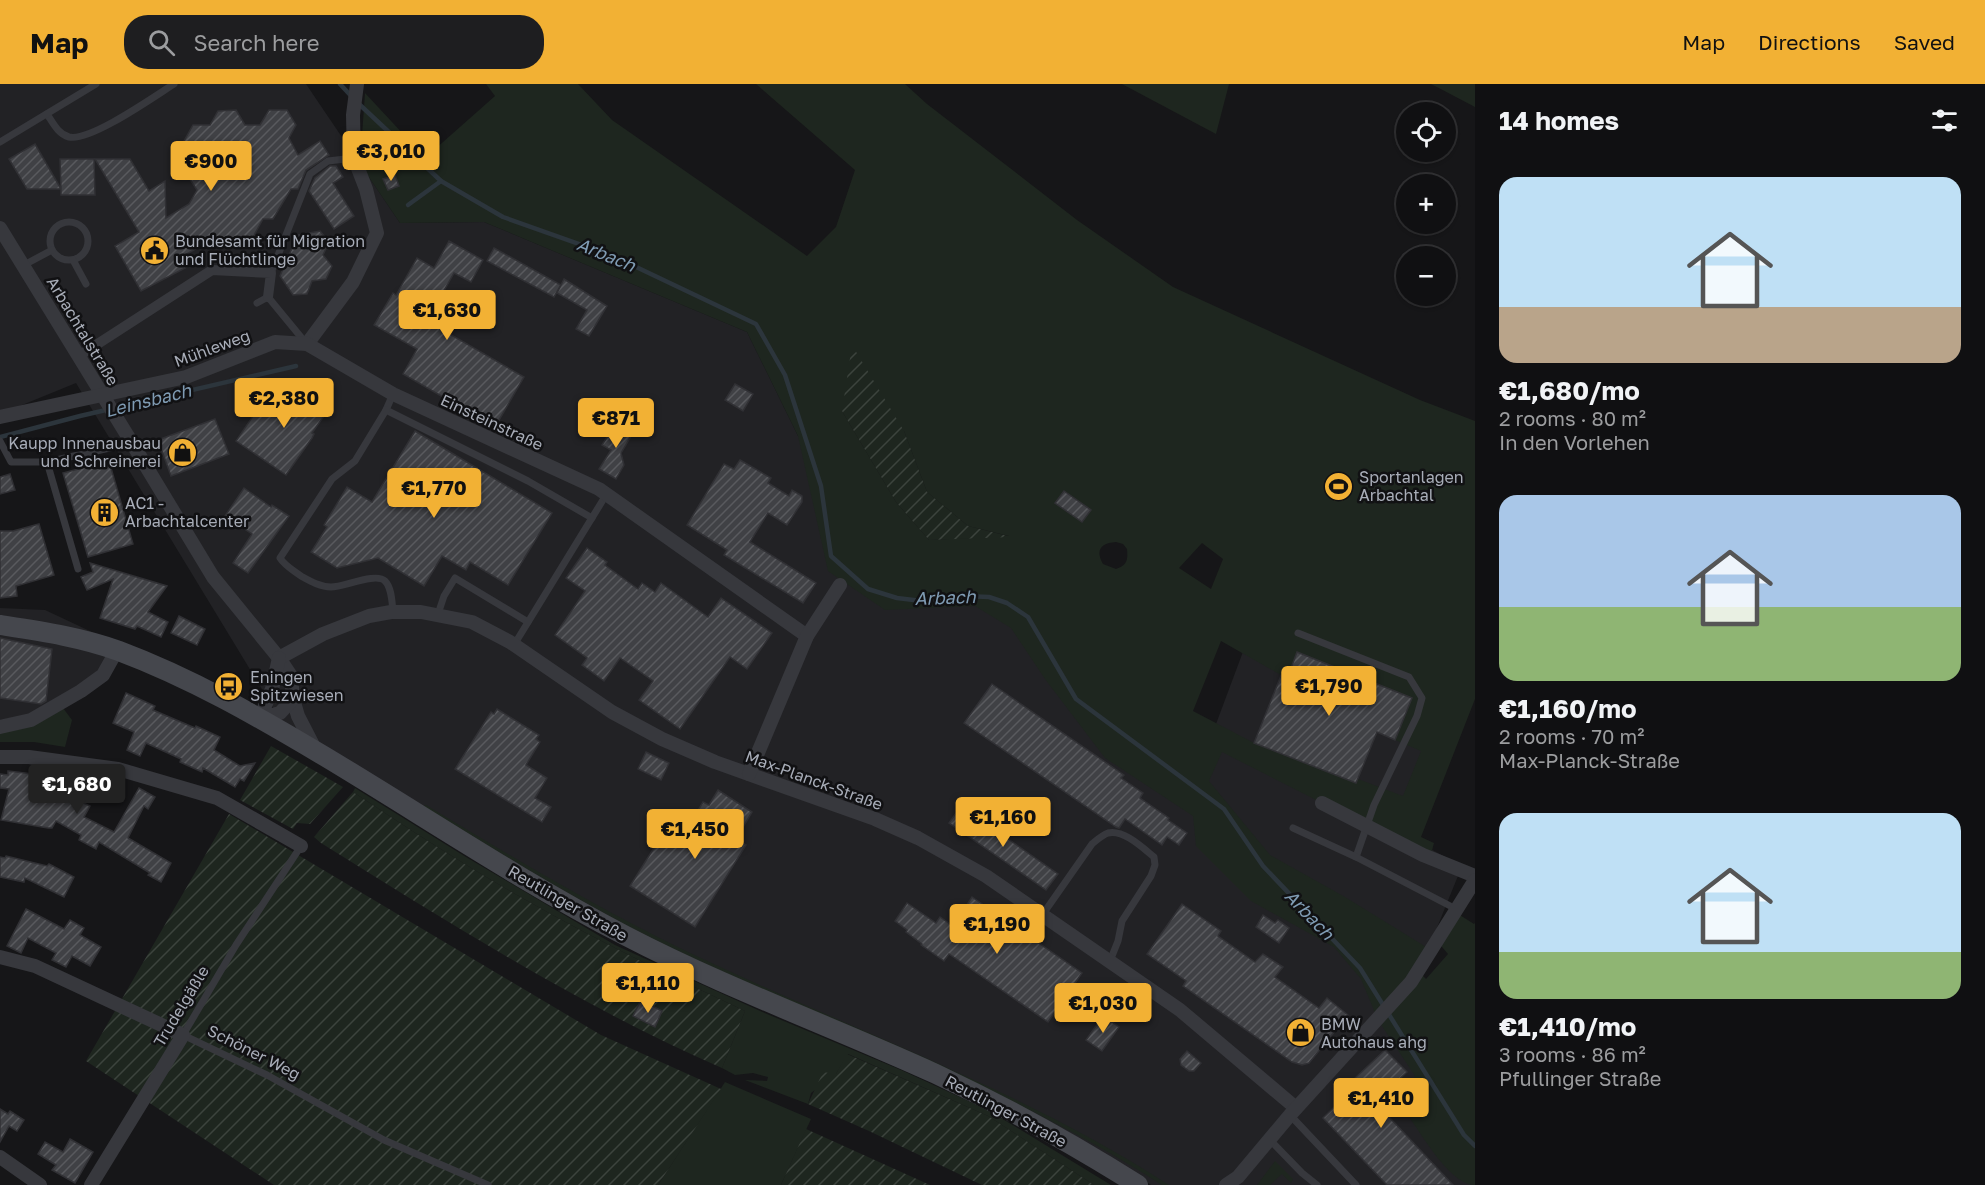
<!DOCTYPE html>
<meta charset="utf-8">
<style>
:root{--surface:#101012;--page:#1e1e20;--text:#f1f3f6;--muted:#9c9d9f;--line:#303032;--accent:#f2b134}
body{margin:0;font-family:"Golos Text",sans-serif;background:var(--page);color:var(--text);height:100vh;display:flex;flex-direction:column;font-size:22px;white-space:nowrap}
*{box-sizing:border-box;margin:0}
p{font-size:20px;color:var(--muted)}
.icon{flex:none;width:33px;height:33px;fill:none;stroke:currentColor;stroke-width:2;stroke-linecap:round;stroke-linejoin:round}
.map{position:relative;flex:1;overflow:hidden}
.sheet{display:flex;flex-direction:column;background:var(--surface);width:510px}
.sheet>*{flex:none}
.tools{position:absolute;left:1396px;top:18px;display:grid;gap:12px}
.tools a{display:grid;place-items:center;width:60px;height:60px;border-radius:50%;background:var(--surface);box-shadow:0 2px 4px #0004,0 0 0 2px var(--line);font-size:30px}
.price{position:absolute;translate:-50% -51px;padding:0 14px;border-radius:6px;background:var(--accent);color:#111;font-size:20px;line-height:39px;filter:drop-shadow(0 2px 3px #0008)}
.price::after{content:'';position:absolute;left:50%;top:36px;width:18px;height:14px;margin-left:-9px;background:inherit;clip-path:polygon(0 0,100% 0,50% 100%)}
.price.on{background:#222;color:#fff}
ul{padding:0;list-style:none}
li{display:grid;align-content:center;gap:12px;height:318px;padding:0 24px}
li span{display:grid;place-items:center;height:186px;border-radius:18px;color:#555}
li>.icon{margin-inline-start:auto}
span .icon{width:108px;height:108px;fill:#fffc;stroke-width:1}
li b{font-size:26px}
h2{display:flex;justify-content:space-between;align-items:center;height:72px;padding:0 24px;font-size:26px}
header{display:flex;align-items:center;gap:36px;box-sizing:border-box;height:84px;padding:0 30px;background:var(--accent);color:#111}
header strong{font-size:28px}
nav{display:flex;gap:33px;margin-inline-start:auto;font-size:21px}
.search{width:420px;height:54px;background:var(--page);display:flex;align-items:center;gap:15px;box-sizing:border-box;padding:0 21px;border-radius:24px;color:var(--muted);font-size:22px}
main{display:flex;flex:1;min-height:0}
.map>svg:first-child{display:block}
.built{fill:#222225}
.grass{fill:#1e261f;fill-rule:evenodd}
.garden{fill:url(#garden-furrows)}
.lines{fill:none;stroke-linecap:round;stroke-linejoin:round}
.stream{stroke:#2c353c;stroke-width:4.5}
.building{fill:url(#building-hatch);stroke:#303034;stroke-width:1.5}
.service{stroke:#37383d;stroke-width:7}
.pedestrian{stroke:#37383d;stroke-width:10}
.minor{stroke:#37383d;stroke-width:14}
.secondary{stroke:#45474d;stroke-width:20}
.labels{text-anchor:middle;stroke-width:5;stroke-linejoin:round;paint-order:stroke}
.poi-label{font-size:16px;fill:#a8adb8;stroke:#111113;text-anchor:start}
.street-label{font-size:16px;fill:#a8adb8;stroke:#111113}
.water-label{font-size:18px;font-style:italic;fill:#7f9bb3;stroke:#111113}
</style>
<header>
<strong>Map</strong>
<div class="search"><svg class="icon" aria-label="search" viewBox="0 0 24 24"><circle cx="10" cy="10" r="6"/><path d="M15 15l6 6"/></svg>Search here</div>
<nav><a>Map</a><a>Directions</a><a>Saved</a></nav>
</header>
<main>
<div class="map">
<svg width="1475" height="1101" viewBox="0 0 1475 1101">
<defs>
<pattern id="garden-furrows" width="10" height="10" patternUnits="userSpaceOnUse" patternTransform="scale(1.5)"><rect width="10" height="10" fill="#1e261f"/><path d="M-1 1l2-2M0 10L10 0M9 11l2-2" fill="none" stroke="#3c433d"/></pattern>
<pattern id="building-hatch" width="6" height="6" patternUnits="userSpaceOnUse" patternTransform="scale(1.5)"><rect width="6" height="6" fill="#404145"/><path d="M-1 1l2-2M0 6l6-6M5 7l2-2" fill="none" stroke="#595a5e"/></pattern>
</defs>
<rect width="100%" height="100%" fill="#161618"/>
<!-- built -->
<g class="built">
<path d="M0,0h306l94,139 84,-1 263,110 51,104 197,166 199,181 75,-201 200,91 -57,166 50,27 -62,153 75,166h-324l-46,-32 -108,-55 -328,-143 -387,-233 -206,-339 -76,31z"/>
<path d="M0,524l45,2 81,38 -52,41 -45,26 -29,5z"/>
</g>
<!-- grass -->
<g class="grass">
<path d="M486,0h92l34,36 195,136 29,-29 19,-57 -99,-86h149l22,20 150,116 96,67 247,113 55,21v278l-54,138 13,6 -4,15 -208,-106 -13,29 61,74 75,42 86,53 -13,21 8,8 22,-25 -11,-13 18,-29 19,12 1,-1v262c-25,0 -54,-52 -68,-71l8,-38 -37,-56 -17,-41 -27,-32 -83,-46 -55,-55 -3,-30 -88,-58 -60,-79 -34,-51 -36,-22 -90,4 -57,-39 -30,-135 -51,-104 -263,-110 -84,1 -40,-59 5,-71 40,43 29,14 61,-54zM842,327l62,20 23,61 41,34 41,10 -80,4 -33,-38zM1064,407l27,19 -35,-8zM1116,458l7,2 4,5c1,12 0,16 -11,20l-13,-5c-8,-14 -2,-21 13,-22zM1202,459l21,16 -12,30 -32,-21zM1221,557l60,34 3,-7 6,3 7,-19 114,46 -16,42 26,11 -18,45 -45,-17 -2,4 -102,-40 -61,-32z"/>
<path d="M1122,0h107l-13,50z"/>
<path d="M1431,0h44v23l-40,-21z"/>
<path d="M63,624l9,12 -7,27 -31,-5h-34v-10c24,-1 43,-10 63,-24z"/>
<path d="M355,704l111,69 149,88 152,69 134,56 87,40 123,75h-17l-106,-69 -140,-62 -12,20 -25,19 -3,11 -63,-24 22,1 1,-4 -15,-4 -18,2 -13,-7 23,-57c-75,-35 -149,-71 -221,-112 -59,-33 -115,-70 -171,-107z"/>
<path d="M426,721c95,57 189,114 290,160 152,71 311,128 453,220h-7c-147,-95 -312,-154 -470,-227 -93,-44 -181,-98 -269,-152z"/>
<path d="M725,998l86,37 -30,66h-123z"/>
<path d="M1275,1077l18,18 -2,4 -9,-9 -12,11h-13z"/>
</g>
<!-- garden -->
<g class="garden">
<path d="M852,261l52,86 23,61 41,34 44,11 -83,3 -33,-38 -54,-91z"/>
<path d="M271,662l72,41 -33,37 -13,-1 -4,6 -53,-29z"/>
<path d="M353,708c56,37 112,74 171,107 72,41 146,77 221,112l-23,57c-140,-61 -271,-144 -401,-225l-7,-6z"/>
<path d="M229,730l372,221 120,54 -63,96h-384l-188,-124z"/>
<path d="M847,970l141,62 106,69h-112l-113,-54 -61,-27 15,-32 13,2z"/>
<path d="M806,1045l124,56h-149z"/>
</g>
<g class="lines">
<!-- stream -->
<g class="stream">
<path d="M340,0l13,14"/>
<path d="M359,20l82,77 62,36 110,39 143,68 29,51 36,111 10,70 37,33 29,9 25,3 42,-5 25,1 18,6 21,14 48,82 148,110 39,57 97,102 104,167 11,11"/>
<path d="M408,121l33,-24"/>
<path d="M0,353l80,-21 216,-50"/>
</g>
</g>
<!-- building -->
<g class="building">
<path d="M236,26l9,15h15l9,-15h18l9,15 -7,13 9,17 22,-14 9,14 -23,15 -8,19h-7l-18,30h-10l-15,27h-29l-5,-8 -29,17 6,10 -50,26 -26,-45 24,-14 -44,-73h35l19,32 16,-10 1,37 23,-14 8,-14 -13,-20 9,-15 -9,-14 9,-16h17l8,-14z"/>
<path d="M35,60l26,45 -1,-30h34l1,36h-34v-6h-34l-18,-30z"/>
<path d="M330,82h6l7,11 -10,6 21,33 -20,13 -25,-38 6,-13z"/>
<path d="M395,91l4,11 -11,4 -5,-11z"/>
<path d="M320,147l9,11 -6,13 9,11 -6,13 -14,2 -5,13 -14,1 -13,-19 12,-28 6,-13z"/>
<path d="M449,157l34,19 -12,22 -17,-9 -27,48 97,56 -29,50 -92,-53 14,-25 -43,-24 19,-32 3,2 21,-37 17,10z"/>
<path d="M494,164l67,37 -7,12 -67,-36z"/>
<path d="M564,195l43,27 -18,30 -13,-7 11,-19 -30,-17z"/>
<path d="M735,300l18,10 -10,17 -18,-11z"/>
<path d="M299,307l7,5 3,-5 22,15 -19,27 2,1 -2,4 -26,37 -50,-34 28,-41 9,6z"/>
<path d="M215,335l14,35 -58,22 -13,-36z"/>
<path d="M617,337l17,10 -13,22 3,12 -8,14 -17,-10 12,-19 -9,-5z"/>
<path d="M415,347l137,82 -44,72 -38,-23 -4,8 -24,-14 -18,30 -46,-28 -41,10 -26,-16 16,-25 -3,-2 23,-38 25,15z"/>
<path d="M740,376l31,18 -3,5 21,13 3,-6 10,6v6l-15,23 -19,-12 -18,29 66,41 -13,20 -79,-48 3,-5 -40,-25 37,-61 10,5z"/>
<path d="M109,377l24,83 -45,13 -25,-84z"/>
<path d="M10,390l5,16 -15,4v-17z"/>
<path d="M244,404l27,19 1,-2 17,11 -41,57 -15,-10 19,-29 -27,-18z"/>
<path d="M1064,407l27,19 -9,12 -27,-19z"/>
<path d="M39,440l15,51 -38,11 1,10 -17,2v-67h13z"/>
<path d="M587,464l20,14 -2,3 33,24 4,-6 13,9 6,-9 47,34 13,-19 51,35 -25,36 -17,-12 -50,72 -41,-29 14,-19 -33,-23 -16,23 -22,-16 5,-7 -32,-23 30,-44 -19,-13z"/>
<path d="M90,479l77,23 -19,26 20,10 -7,15 -24,-11 -2,3 -35,-11 13,-39 -26,11 -6,-13 12,-5z"/>
<path d="M179,532l26,13 -8,16 -26,-12z"/>
<path d="M0,554l52,11 -6,52 -5,3 -41,-6z"/>
<path d="M1297,568l115,46 -17,42 -18,-8 -21,51 -102,-40 30,-75 6,3z"/>
<path d="M992,600l132,91 -3,3 22,15 -3,5 29,20 -1,2 19,13 -8,12 -12,-8 -5,8 -37,-26 -6,9 -3,-1 -152,-104z"/>
<path d="M126,609l29,13 -2,4 42,18 1,-2 24,11 -6,13 26,16 15,-3 -11,18 -4,-2 -5,8 -32,-19 -1,4 -22,-10 1,-3 -35,-16 -6,13 -13,-6 7,-18 -21,-9z"/>
<path d="M497,625l42,26 -3,4 4,3 -14,23 21,13 -12,20 16,9 -9,15 -87,-53 36,-57 3,2z"/>
<path d="M646,668l23,11 -8,17 -23,-11z"/>
<path d="M8,687l84,10 -11,21 9,4 -6,11 30,15 25,-44 16,9 -7,12 -4,-3 -16,32 43,25 -10,19 -13,-7 2,-2 -51,-31 -3,7 -17,-9 2,-5 -25,-14 -4,7h-4l-47,-8 8,-31 -9,-1v-14l8,1z"/>
<path d="M718,706l34,22 -16,27 10,6 -51,82 -65,-41 32,-51 11,7 19,-31 4,3 7,-12 6,3z"/>
<path d="M961,722l97,68 -12,16 -97,-67z"/>
<path d="M6,772l41,10 2,-2 25,13 -10,20 -39,-19 -1,4 -24,-5v-20l5,1z"/>
<path d="M972,813l110,76 -34,49 -99,-68 -5,7 -23,-16 1,-1 -16,-12 1,-2 -12,-9 12,-18 29,20 4,-6 13,9z"/>
<path d="M1182,820l39,27 -3,5 37,26 8,-8 20,13 -8,10 44,31 8,-10 21,17 -39,48 -7,2 -10,-3 -109,-76 3,-5 -39,-27z"/>
<path d="M26,825l38,20 6,-9 14,8 -4,7 21,12 -11,19 -18,-10 -6,11 -14,-7 4,-7 -28,-15 -7,15 -14,-7z"/>
<path d="M1263,831l12,8 3,-3 11,8 -10,15 -23,-16z"/>
<path d="M641,916l21,11 -7,16 -22,-11z"/>
<path d="M1103,932l16,11 -17,24 -16,-11z"/>
<path d="M1385,966l22,22 -32,30 78,83h-66l-64,-67 34,-33 -4,-5z"/>
<path d="M1187,967l14,12 -7,8h-5l-8,-6 -1,-6z"/>
<path d="M0,1025l8,5 2,-3 14,9 -7,11 -8,-5 -9,16z"/>
<path d="M70,1055l23,13 -18,31 -23,-13 4,-5 -18,-11 7,-12 18,10z"/>
</g>
<g class="lines">
<!-- service -->
<g class="service">
<path d="M47,30c6,9 11,20 22,23 21,5 86,-41 105,-53"/>
<path d="M0,58l96,-58"/>
<circle cx="69" cy="157" r="19"/>
<path d="M73,176l13,24"/>
<path d="M24,181l28,-15"/>
<path d="M271,189l39,-99 18,-13 26,-3"/>
<path d="M257,219l11,-6 37,45"/>
<path d="M393,310l-7,16 142,71 64,37"/>
<path d="M386,326l-31,51 -23,18 -52,79c5,8 13,12 21,18 9,5 19,11 30,11 13,0 45,-15 54,-6 7,7 7,22 8,31"/>
<path d="M0,357l11,21h36l31,107"/>
<path d="M47,378l85,-19"/>
<path d="M438,530l6,-18 11,-18 73,44"/>
<path d="M1298,549l111,44 13,21 -5,18 -43,89 -18,52"/>
<path d="M514,561l92,-150"/>
<path d="M1293,744l63,29 100,52"/>
<path d="M301,762l-65,99 -53,90 84,40 117,65 104,45"/>
<path d="M1043,830l49,-70c5,-4 10,-9 16,-11 15,-4 35,15 46,24l1,8 -4,11 -29,45 -4,20 -8,20"/>
<path d="M1290,1031l66,70"/>
<path d="M1269,1055l33,34 15,12"/>
</g>
<!-- pedestrian -->
<path class="pedestrian" d="M79,272l133,-86 59,3 -3,24"/>
<!-- minor -->
<g class="minor">
<path d="M0,144l132,215 81,134 66,81 12,18 2,23 5,17 18,35"/>
<path d="M307,260l46,-62 24,-49 -11,-44 -12,-31 -1,-43 4,-31"/>
<path d="M0,333l186,-40 89,-35 32,2 86,50 206,95 208,147"/>
<path d="M279,574l44,-24 46,-18 22,-4h30l51,10 38,20 102,70 50,27 53,23 160,57 43,19 68,38 194,134 116,98"/>
<path d="M260,634l12,-29 7,-31"/>
<path d="M260,634l20,-5 13,-14"/>
<path d="M0,643l31,-7 50,-29 22,-16 14,-25"/>
<path d="M0,673h29l89,12 99,29 84,48"/>
<path d="M749,690l58,-138 33,-51"/>
<path d="M1322,719l101,52 52,21"/>
<path d="M0,873l35,9 148,69 -92,150"/>
<path d="M0,1073l40,28"/>
<path d="M1226,1101l12,-8 52,-62 121,-133 64,-102"/>
</g>
<!-- secondary -->
<path class="secondary" d="M0,541c39,6 81,12 119,26 72,27 138,65 205,105 100,60 198,126 302,180 100,52 207,91 310,138 70,33 137,70 202,111"/>
</g>
<!-- icons -->
<defs>
<symbol id="civic-disc" viewBox="-11 -11 22 22"><circle r="9.5" fill="#f2b134" stroke="#111113"/><path d="M-.6-6.5H3V-4.5H.6V-3L4-1V1h2V6H-6V1h2V-1L-.6-3ZM-1.2 2.5V6h2.4V2.5Z" fill="#111"/></symbol>
<symbol id="shop-disc" viewBox="-11 -11 22 22"><circle r="9.5" fill="#f2b134" stroke="#111113"/><path d="M-5-2.5h2.3a2.7 3.5 0 0 1 5.4 0H5L5.5 6h-11ZM-1.5-2.5h3a1.5 2.3 0 0 0-3 0Z" fill="#111"/></symbol>
<symbol id="stadium-disc" viewBox="-11 -11 22 22"><circle r="9.5" fill="#f2b134" stroke="#111113"/><path d="M0-5a6.5 5 0 1 0 0 10a6.5 5 0 1 0 0-10ZM-3.5-1.8h7v3.6h-7Z" fill="#111"/></symbol>
<symbol id="building-disc" viewBox="-11 -11 22 22"><circle r="9.5" fill="#f2b134" stroke="#111113"/><path d="M-4-6H4V6H1V3H-1V6H-4ZM-2.5-4.3h1.7v1.8h-1.7ZM.8-4.3h1.7v1.8H.8ZM-2.5-1h1.7V.8h-1.7ZM.8-1h1.7V.8H.8Z" fill="#111"/></symbol>
<symbol id="bus-disc" viewBox="-11 -11 22 22"><circle r="9.5" fill="#f2b134" stroke="#111113"/><path d="M-5-6H5V4H4V6H2V4H-2V6H-4V4H-5ZM-3.5-4V0h7V-4ZM-3.5 1.2v1.5H-2V1.2ZM2 1.2v1.5H3.5V1.2Z" fill="#111"/></symbol>
</defs>
<g fill-rule="evenodd">
<use href="#civic-disc" x="138" y="150" width="33" height="33"/>
<use href="#shop-disc" x="166" y="352" width="33" height="33"/>
<use href="#stadium-disc" x="1322" y="386" width="33" height="33"/>
<use href="#building-disc" x="88" y="412" width="33" height="33"/>
<use href="#bus-disc" x="212" y="586" width="33" height="33"/>
<use href="#shop-disc" x="1284" y="932" width="33" height="33"/>
</g>
<g class="labels">
<!-- poi labels -->
<g class="poi-label">
<text x="175" y="163">Bundesamt für Migration<tspan x="175" dy="18">und Flüchtlinge</tspan></text>
<text x="161" y="365" text-anchor="end">Kaupp Innenausbau<tspan x="161" dy="18">und Schreinerei</tspan></text>
<text x="1359" y="399">Sportanlagen<tspan x="1359" dy="18">Arbachtal</tspan></text>
<text x="125" y="425">AC1 -<tspan x="125" dy="18">Arbachtalcenter</tspan></text>
<text x="250" y="599">Eningen<tspan x="250" dy="18">Spitzwiesen</tspan></text>
<text x="1321" y="946">BMW<tspan x="1321" dy="18">Autohaus ahg</tspan></text>
</g>
<!-- street labels -->
<g class="street-label">
<text transform="translate(83 247) rotate(59)" y="6">Arbachtalstraße</text>
<text transform="translate(212 264) rotate(-20)" y="6">Mühleweg</text>
<text transform="translate(492 338) rotate(25)" y="6">Einsteinstraße</text>
<text transform="translate(814 696) rotate(20)" y="6">Max-Planck-Straße</text>
<text transform="translate(568 819) rotate(30)" y="6">Reutlinger Straße</text>
<text transform="translate(181 922) rotate(-59)" y="6">Trudelgäßle</text>
<text transform="translate(254 968) rotate(27)" y="6">Schöner Weg</text>
<text transform="translate(1006 1027) rotate(28)" y="6">Reutlinger Straße</text>
</g>
<!-- water labels -->
<g class="water-label">
<text transform="translate(606 171) rotate(22)" y="6">Arbach</text>
<text transform="translate(148 317) rotate(-14)" y="6">Leinsbach</text>
<text transform="translate(945 514) rotate(-2)" y="6">Arbach</text>
<text transform="translate(1309 831) rotate(46)" y="6">Arbach</text>
</g>
</g>
</svg>
<div class="tools">
<a><svg class="icon" aria-label="locate" viewBox="0 0 24 24"><circle cx="12" cy="12" r="6"/><path d="M12 2v4M12 18v4M2 12h4M18 12h4"/></svg></a>
<a>+</a>
<a>−</a>
</div>
<b class="price" style="left:391px;top:98px">€3,010</b>
<b class="price" style="left:211px;top:108px">€900</b>
<b class="price" style="left:447px;top:257px">€1,630</b>
<b class="price" style="left:284px;top:345px">€2,380</b>
<b class="price" style="left:616px;top:365px">€871</b>
<b class="price" style="left:434px;top:435px">€1,770</b>
<b class="price" style="left:1329px;top:633px">€1,790</b>
<b class="price on" style="left:77px;top:731px">€1,680</b>
<b class="price" style="left:1003px;top:764px">€1,160</b>
<b class="price" style="left:695px;top:776px">€1,450</b>
<b class="price" style="left:997px;top:871px">€1,190</b>
<b class="price" style="left:648px;top:930px">€1,110</b>
<b class="price" style="left:1103px;top:950px">€1,030</b>
<b class="price" style="left:1381px;top:1045px">€1,410</b>
</div>
<section class="sheet">
<h2>14 homes<svg class="icon" aria-label="filters" viewBox="0 0 24 24"><path d="M4 7h16M4 17h16"/><circle cx="9" cy="7" r="2"/><circle cx="15" cy="17" r="2"/></svg></h2>
<ul>
<li><span style="background:linear-gradient(#bfe0f5 70%,#b9a48a 0)"><svg class="icon" aria-label="home" viewBox="0 0 24 24"><path d="M3 11l9-7 9 7M6 9v11h12V9"/></svg></span><div><b>€1,680/mo</b><p>2 rooms · 80 m²</p><p>In den Vorlehen</p></div></li>
<li><span style="background:linear-gradient(#a9c7e8 60%,#8fb573 0)"><svg class="icon" aria-label="home" viewBox="0 0 24 24"><path d="M3 11l9-7 9 7M6 9v11h12V9"/></svg></span><div><b>€1,160/mo</b><p>2 rooms · 70 m²</p><p>Max-Planck-Straße</p></div></li>
<li><span style="background:linear-gradient(#bfe0f5 75%,#8fb573 0)"><svg class="icon" aria-label="home" viewBox="0 0 24 24"><path d="M3 11l9-7 9 7M6 9v11h12V9"/></svg></span><div><b>€1,410/mo</b><p>3 rooms · 86 m²</p><p>Pfullinger Straße</p></div></li>
</ul>
</section>
</main>
